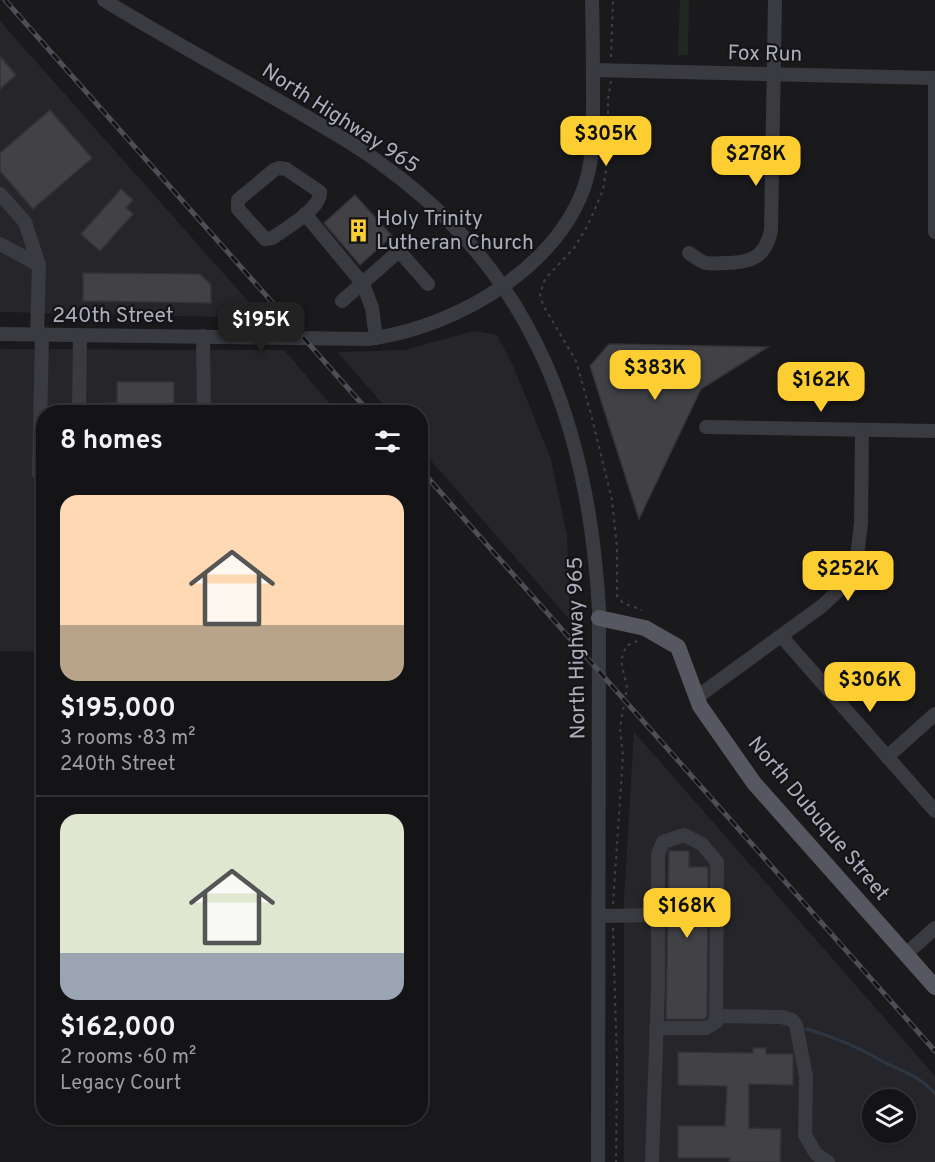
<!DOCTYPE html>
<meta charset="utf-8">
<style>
:root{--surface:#141315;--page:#212022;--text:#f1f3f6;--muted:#9d9ea0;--line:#333234;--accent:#fcce32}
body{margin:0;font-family:Overpass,sans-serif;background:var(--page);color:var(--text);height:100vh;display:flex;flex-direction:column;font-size:22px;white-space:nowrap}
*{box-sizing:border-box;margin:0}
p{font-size:20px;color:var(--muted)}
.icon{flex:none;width:33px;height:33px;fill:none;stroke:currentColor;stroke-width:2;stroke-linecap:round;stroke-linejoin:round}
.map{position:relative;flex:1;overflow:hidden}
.panel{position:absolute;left:36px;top:405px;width:392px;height:720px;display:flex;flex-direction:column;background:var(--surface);border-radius:24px;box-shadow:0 2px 4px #0004,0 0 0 2px var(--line)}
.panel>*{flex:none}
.buttons{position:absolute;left:862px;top:1089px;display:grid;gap:12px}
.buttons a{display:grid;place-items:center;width:54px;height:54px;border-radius:50%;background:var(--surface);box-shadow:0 2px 4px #0004,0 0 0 2px var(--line);font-size:30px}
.price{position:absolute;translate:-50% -51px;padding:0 14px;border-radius:12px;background:var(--accent);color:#111;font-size:20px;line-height:39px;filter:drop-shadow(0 2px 3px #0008)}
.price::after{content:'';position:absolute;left:50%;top:36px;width:18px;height:14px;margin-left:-9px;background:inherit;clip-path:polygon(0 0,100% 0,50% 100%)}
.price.active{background:#222;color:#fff}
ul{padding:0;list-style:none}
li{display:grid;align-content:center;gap:12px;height:318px;padding:0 24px}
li+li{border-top:2px solid var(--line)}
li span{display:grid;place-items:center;height:186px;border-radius:18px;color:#555}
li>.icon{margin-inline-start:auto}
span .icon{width:108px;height:108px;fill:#fffc;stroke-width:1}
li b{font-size:26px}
h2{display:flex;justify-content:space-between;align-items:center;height:72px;padding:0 24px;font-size:26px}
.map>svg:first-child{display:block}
.built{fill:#262529;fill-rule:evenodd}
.green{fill:#1f2821}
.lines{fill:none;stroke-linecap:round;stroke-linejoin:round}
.stream{stroke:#2e3741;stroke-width:3}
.building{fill:#414146;stroke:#343338;stroke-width:1.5}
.path{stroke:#404248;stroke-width:2;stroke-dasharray:3 4.5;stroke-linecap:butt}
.minor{stroke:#3a3b41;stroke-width:14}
.major{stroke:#565760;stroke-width:16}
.rail-casing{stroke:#4d4e56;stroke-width:5}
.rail{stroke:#151417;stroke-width:3;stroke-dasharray:9;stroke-linecap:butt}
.labels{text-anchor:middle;stroke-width:4.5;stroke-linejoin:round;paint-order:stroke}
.street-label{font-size:21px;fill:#abafbc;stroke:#151417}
.poi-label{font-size:21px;fill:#abafbc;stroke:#151417;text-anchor:start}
</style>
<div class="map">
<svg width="935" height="1162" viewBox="0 0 935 1162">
<rect width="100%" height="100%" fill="#1a191c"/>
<!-- built -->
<g class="built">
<path d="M0,21l263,297 -263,-6z"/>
<path d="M474,331l23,4 17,33 37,91 16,77 3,84 -150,-172v-36h-30l-53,-60 67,-2z"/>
<path d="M0,349l284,1 49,57 -2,5h-287l-1,240 -43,-1z"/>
<path d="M634,732l301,344v86h-311v-264zM873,1100h33v32h-33z"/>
</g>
<!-- green -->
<path class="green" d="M680,0h9l-1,55h-10z"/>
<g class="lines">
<!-- stream -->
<path class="stream" d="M807,1029c26,8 50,17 73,31 20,11 40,15 55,34"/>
</g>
<!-- building -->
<g class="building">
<path d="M0,56l16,19 -16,14z"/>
<path d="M50,110l42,48 -59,51 -33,-38v-18z"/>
<path d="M121,189l12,11 -7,8 7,6 -33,37 -19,-17z"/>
<path d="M355,195l37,41 -32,29 -36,-42z"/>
<path d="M83,273l117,1 11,11v18l-128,-2z"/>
<path d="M609,344l159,3 -67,42 -62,130 -49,-153z"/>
<path d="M117,382h57v30h-68v-9h11z"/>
<path d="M669,851h20v16h19l-1,149 -3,3h-38z"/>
<path d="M753,1048h13v6h27v31l-44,-1v44l32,1 -1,33h-51l1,-4h-52v-32h47l2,-40 -49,-1v-33l75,1z"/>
</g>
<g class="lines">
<!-- path -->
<g class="path">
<path d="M611,57l2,-57"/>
<path d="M611,81l-3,18v58l-5,33 -15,35 -14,23 -29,31 -5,15 3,11 33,56 15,53 21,86 5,48v48l6,7 19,7"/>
<path d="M613,904l10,-148 -3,-28 7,-41 -6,-26 5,-15 11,-5"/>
<path d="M613,928l4,136 -1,98"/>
</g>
<!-- minor -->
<g class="minor">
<path d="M104,0c60,37 123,71 184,106 34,20 69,39 100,63 149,109 201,263 211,440l-1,553"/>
<path d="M593,70l342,8"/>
<path d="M935,79v153"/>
<path d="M279,168l7,1 34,23c1,17 -35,37 -48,46l-7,1 -27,-30v-9l36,-30z"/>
<path d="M0,194l25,28 14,43 -2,70"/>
<path d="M305,214l58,70 9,24 4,30"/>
<path d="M0,244l39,21"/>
<path d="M689,253c5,3 11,9 17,10 6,1 13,0 19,0 26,0 41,-6 46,-33l4,-230"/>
<path d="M342,301l57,-50 29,33"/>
<path d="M0,334l368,5c90,-11 206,-79 222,-175 3,-20 3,-40 3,-59 0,-35 0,-70 -1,-105"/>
<path d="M203,336l1,76"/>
<path d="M79,412l1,-76"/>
<path d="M706,427l229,4"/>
<path d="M39,474l3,-139"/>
<path d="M781,636l154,175"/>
<path d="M697,697l125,-91 20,-19 15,-30 4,-34 1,-93"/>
<path d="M887,757l48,-43"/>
<path d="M599,916l59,-1"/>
<path d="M906,954l29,-26"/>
<path d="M716,1016l66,1 10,3 4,5 10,51 -1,59 11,19 12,8"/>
<path d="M652,1162l6,-174v-134l5,-12 21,-7 18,9 15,18 -1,160 -10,6h-50"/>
</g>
<!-- major -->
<path class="major" d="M599,618l46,10 33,19 22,59 54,77 181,204"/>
<defs>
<g id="rail">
<path d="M5,0l364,412"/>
<path d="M420,469l515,582"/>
</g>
</defs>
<!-- rail casing -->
<use href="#rail" class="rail-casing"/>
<!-- rail -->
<use href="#rail" class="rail"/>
</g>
<!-- icons -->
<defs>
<symbol id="building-bare" viewBox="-9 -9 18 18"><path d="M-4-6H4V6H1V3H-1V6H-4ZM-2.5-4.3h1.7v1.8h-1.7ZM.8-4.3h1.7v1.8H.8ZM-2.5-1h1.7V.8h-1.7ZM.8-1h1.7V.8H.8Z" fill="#fcce32" stroke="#151417" stroke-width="2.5" paint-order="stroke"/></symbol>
</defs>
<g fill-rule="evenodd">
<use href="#building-bare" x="342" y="214" width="33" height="33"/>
</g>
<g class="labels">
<!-- street labels -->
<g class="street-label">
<text transform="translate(765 53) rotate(1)" y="7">Fox Run</text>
<text transform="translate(341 118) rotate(33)" y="7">North Highway 965</text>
<text x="113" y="322">240th Street</text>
<text transform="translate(576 648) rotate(-91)" y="7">North Highway 965</text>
<text transform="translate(819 818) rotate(50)" y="7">North Dubuque Street</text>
</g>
<!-- poi labels -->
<g class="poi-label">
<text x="376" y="225">Holy Trinity<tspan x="376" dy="24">Lutheran Church</tspan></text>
</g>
</g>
</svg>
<div class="buttons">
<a><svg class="icon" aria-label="layers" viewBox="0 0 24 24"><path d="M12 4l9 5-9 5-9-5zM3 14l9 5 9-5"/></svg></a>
</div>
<b class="price" style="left:606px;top:167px">$305K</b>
<b class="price" style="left:756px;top:187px">$278K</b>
<b class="price active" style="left:261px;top:353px">$195K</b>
<b class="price" style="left:655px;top:401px">$383K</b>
<b class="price" style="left:821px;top:413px">$162K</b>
<b class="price" style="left:848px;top:602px">$252K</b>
<b class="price" style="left:870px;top:713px">$306K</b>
<b class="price" style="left:687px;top:939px">$168K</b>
<section class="panel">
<h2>8 homes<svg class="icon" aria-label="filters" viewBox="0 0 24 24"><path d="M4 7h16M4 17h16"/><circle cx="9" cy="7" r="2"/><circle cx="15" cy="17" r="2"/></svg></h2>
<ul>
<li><span style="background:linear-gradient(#ffd9b3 70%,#b9a48a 0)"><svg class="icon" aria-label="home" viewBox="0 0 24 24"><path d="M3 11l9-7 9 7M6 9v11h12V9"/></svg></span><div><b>$195,000</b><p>3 rooms · 83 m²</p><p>240th Street</p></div></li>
<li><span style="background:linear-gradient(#dfe7d0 75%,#9aa5b1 0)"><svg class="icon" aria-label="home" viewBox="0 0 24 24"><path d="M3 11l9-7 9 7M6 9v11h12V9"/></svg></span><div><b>$162,000</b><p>2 rooms · 60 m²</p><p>Legacy Court</p></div></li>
</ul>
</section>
</div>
